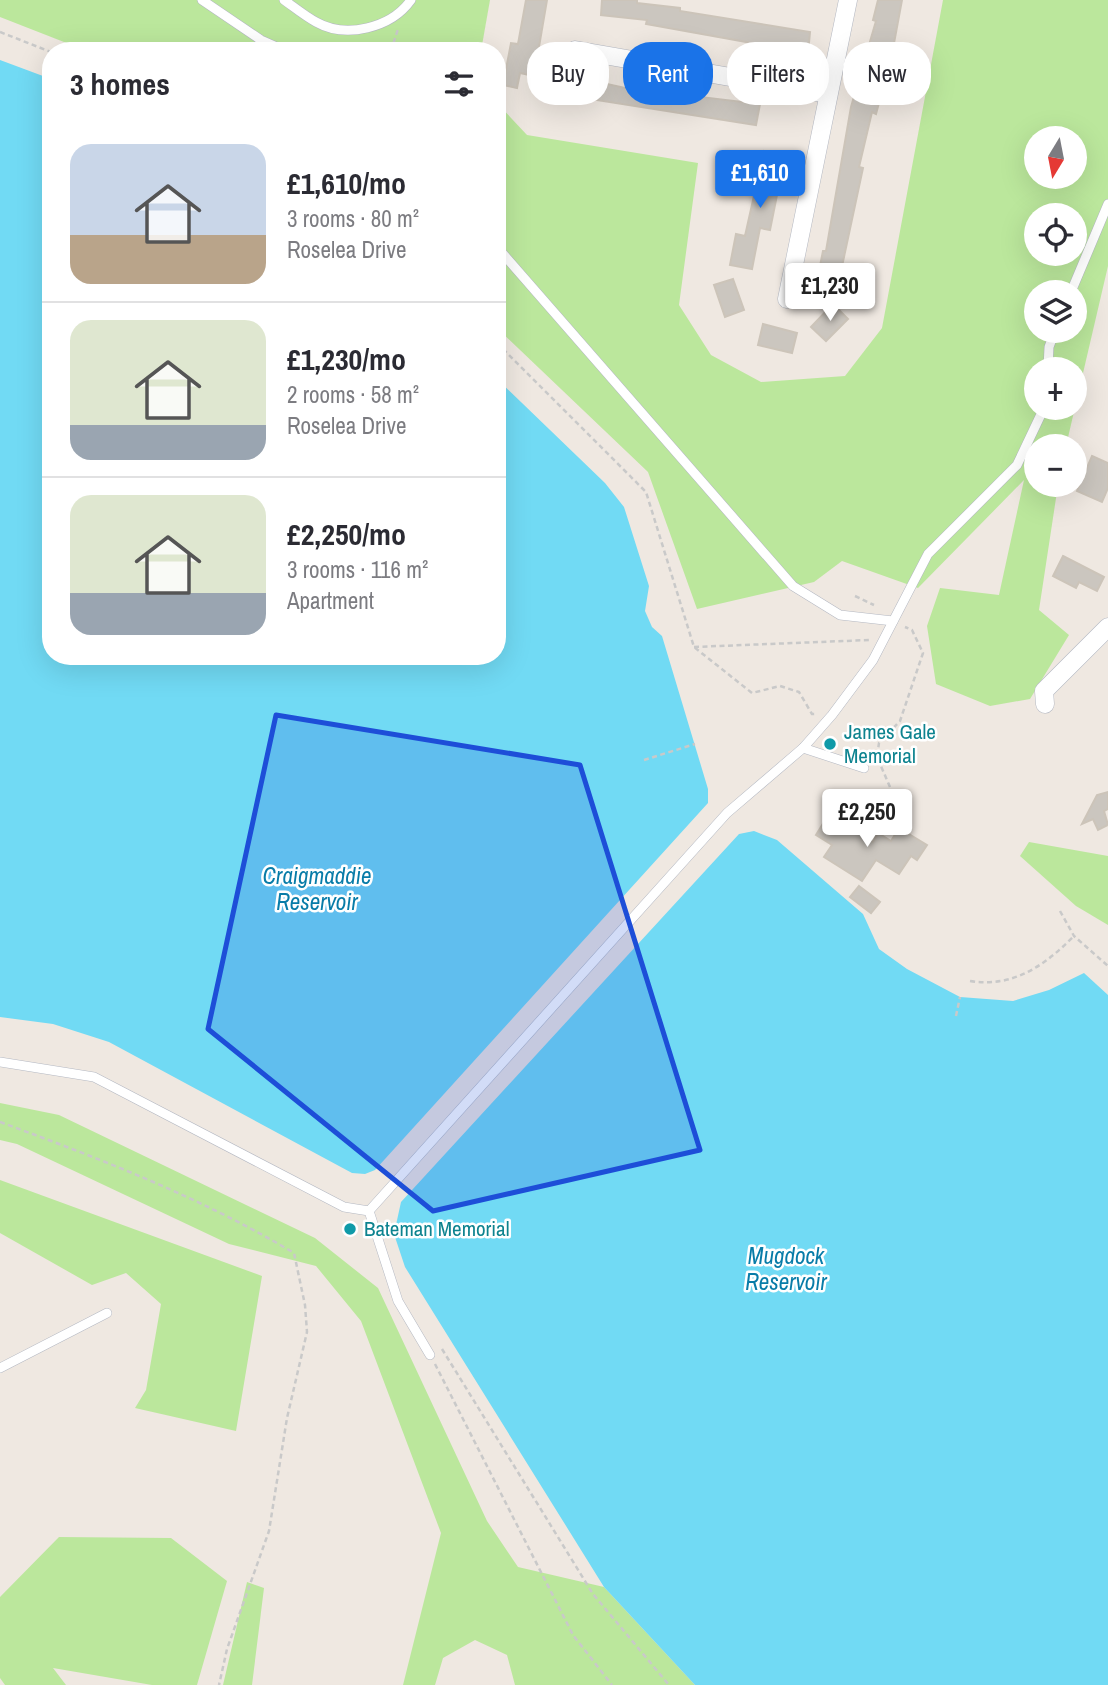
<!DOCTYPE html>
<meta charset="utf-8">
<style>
:root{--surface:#fff;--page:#f7f7f7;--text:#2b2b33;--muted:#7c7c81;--line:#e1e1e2;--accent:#1a73e8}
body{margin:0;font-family:"Archivo Narrow",sans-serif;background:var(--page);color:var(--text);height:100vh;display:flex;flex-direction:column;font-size:26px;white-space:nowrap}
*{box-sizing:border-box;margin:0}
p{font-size:23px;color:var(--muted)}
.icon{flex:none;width:38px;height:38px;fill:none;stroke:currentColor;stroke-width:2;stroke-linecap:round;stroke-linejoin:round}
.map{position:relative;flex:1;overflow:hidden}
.details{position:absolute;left:42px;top:42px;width:464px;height:623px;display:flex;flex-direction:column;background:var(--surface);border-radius:28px;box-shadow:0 7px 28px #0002}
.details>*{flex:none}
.hud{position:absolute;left:527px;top:42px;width:476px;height:63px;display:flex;gap:14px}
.needle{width:46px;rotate:190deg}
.tools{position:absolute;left:1024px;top:126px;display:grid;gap:14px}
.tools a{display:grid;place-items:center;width:63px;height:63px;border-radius:50%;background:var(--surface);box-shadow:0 7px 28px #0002;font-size:35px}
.price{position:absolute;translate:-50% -60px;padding:0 16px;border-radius:7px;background:#fff;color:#222;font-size:23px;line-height:46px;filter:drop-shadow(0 2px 4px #0008)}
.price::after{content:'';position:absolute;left:50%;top:42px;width:21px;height:16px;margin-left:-10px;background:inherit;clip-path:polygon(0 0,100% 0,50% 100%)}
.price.current{background:var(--accent);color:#fff}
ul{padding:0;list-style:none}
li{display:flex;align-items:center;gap:21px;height:175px;padding:0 28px}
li+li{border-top:2px solid var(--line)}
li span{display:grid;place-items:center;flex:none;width:196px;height:140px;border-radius:21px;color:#555}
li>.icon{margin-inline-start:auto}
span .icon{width:84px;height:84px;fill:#fffc;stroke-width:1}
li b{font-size:30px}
h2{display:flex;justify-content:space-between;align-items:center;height:84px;padding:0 28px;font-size:30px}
.tag{padding:0 24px;border-radius:28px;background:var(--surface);box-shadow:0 7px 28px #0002;font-size:24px;line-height:63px}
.tag.current{background:var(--accent);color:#fff}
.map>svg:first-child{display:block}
.green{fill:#bbe79c;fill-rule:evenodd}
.water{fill:#71daf4}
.building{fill:#cbc6bf;stroke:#ccc4b9;stroke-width:2}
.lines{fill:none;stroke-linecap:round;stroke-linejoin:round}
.service-casing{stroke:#b4b8c2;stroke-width:10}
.minor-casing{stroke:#b4b8c2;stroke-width:19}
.path{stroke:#c9c9c9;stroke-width:2.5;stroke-dasharray:5 3.5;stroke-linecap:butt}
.service{stroke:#fff;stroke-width:9}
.minor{stroke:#fff;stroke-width:18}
.marked{fill:#1d4ed8;fill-opacity:0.2;stroke:#1d4ed8;stroke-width:5;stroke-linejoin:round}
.culture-dot{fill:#0f9aa8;stroke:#fff;stroke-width:2.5}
.labels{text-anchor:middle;stroke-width:5;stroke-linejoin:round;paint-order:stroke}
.culture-label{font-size:21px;fill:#0d838f;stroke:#fff;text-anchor:start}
.water-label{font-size:23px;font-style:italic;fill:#087ca8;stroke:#fff}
</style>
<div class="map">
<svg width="1108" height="1685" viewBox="0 0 1108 1685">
<rect width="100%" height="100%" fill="#efe8e1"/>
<!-- green -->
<g class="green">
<path d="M0,0h490l-9,51h-394l-87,-34z"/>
<path d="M943,0h165v266l-42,180h-30v39h22l-19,125 30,25 -39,64 -40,7 -54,-22 -9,-58 13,-38 59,7 25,-115 -106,108 -76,-27 -28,21 -117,27 -49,-137 -151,-144v-225l30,32 171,28 -19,142 32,50 50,27 84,-6 37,-48zM1036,138h38v39h-38zM1036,215h38v39h-38zM1036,292h38v39h-38zM1036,369h38v39h-38z"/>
<path d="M1029,842l79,14v69l-32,-19 -56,-50z"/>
<path d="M0,1103l59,12 256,123 63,50 109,233 31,46 86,20 91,98h-180l-8,-30 -32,-15 -32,18 -8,27h-32l38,-152 -80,-212 -45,-55 -87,-22 -212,-100 -17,-4z"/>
<path d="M0,1180l262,96 -26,155 -101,-23 11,-18 15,-86 -35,-31 -34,12 -92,-52z"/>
<path d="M59,1537l112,1 56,43 -30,104h-45l-99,-17 13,17h-61l-5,-7v-81z"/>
<path d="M247,1582l17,6 -12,97h-29z"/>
</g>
<!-- water -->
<g class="water">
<path d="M0,60l51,19v577h446v-277l108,104 19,24 25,79 -4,25 7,16 10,9 46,153v14l-333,367 -10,4 -13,-1 -243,-131 -56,-18 -53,-7z"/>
<path d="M754,831l23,9 86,74 16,35 28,20 53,28 53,4 36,-11 35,-17 24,22v690h-413l-91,-98 -199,-320 -11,-33 7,-32 338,-368z"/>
</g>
<!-- building -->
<g class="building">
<path d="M526,0h21l-13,76 -14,-3 -3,15 -14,-3 8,-42 7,1z"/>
<path d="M602,0h35v3l43,5v3l130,21 -2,21 -162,-29 1,-4 -46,-5z"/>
<path d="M878,0h24l-10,54 -16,60 -4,-2 -13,55 4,1 -25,117 -21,-4 6,-30h3l25,-144 25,-86 -3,-1z"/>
<path d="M550,78l39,6v-4l36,8 135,16 -4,21 -178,-28 -1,3 -29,-4z"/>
<path d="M764,151l21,4 -15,75 -10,-2 -8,41 -22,-4 6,-31 9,2z"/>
<path d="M733,279l11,31 -19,7 -11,-32z"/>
<path d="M833,304l15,15 -22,22 -15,-14z"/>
<path d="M763,324l34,9 -5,20 -34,-8z"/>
<path d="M1092,456l16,7v25l-6,14 -25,-11z"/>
<path d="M1063,556l41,21 -7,14 -18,-9 -3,6 -23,-12z"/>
<path d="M1108,792v17l-4,2 4,14 -10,5 -5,-11 -11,5 15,-29z"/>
<path d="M829,814l44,28 5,-9 13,8 8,-13 28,17 -10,15 -6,-4 -12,18 -23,-14 -14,21 -38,-24 8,-12 -16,-10z"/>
<path d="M859,886l21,16 -9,11 -21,-16z"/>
</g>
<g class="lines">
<defs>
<g id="service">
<path d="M202,0l59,40 25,11"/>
<path d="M284,0c10,7 21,16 32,22 30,17 75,6 95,-22"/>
<path d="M497,247l296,339 47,29 53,6"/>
<path d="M1071,292l37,-88"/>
<path d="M1048,369l1,-22 6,-16"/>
<path d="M803,748l61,20"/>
<path d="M0,1062l94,15 250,130 25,4 358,-398 76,-65 29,-33 41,-55 55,-106 89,-89 27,-57"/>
<path d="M369,1211l29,90 32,54"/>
<path d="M0,1368l107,-55"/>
</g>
<g id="minor">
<path d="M575,50l253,44"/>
<path d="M787,299l61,-299"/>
<path d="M1045,704l-1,-13 64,-64"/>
</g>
</defs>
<!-- service casing -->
<use href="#service" class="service-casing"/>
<!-- minor casing -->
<use href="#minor" class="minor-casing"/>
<!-- path -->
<g class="path">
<path d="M0,32l51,20"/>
<path d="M391,51l7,-22"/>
<path d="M497,343l149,149 48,155 58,46 28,-7 19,6 13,22h5"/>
<path d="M855,596l19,9"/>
<path d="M694,647l175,-7"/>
<path d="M644,760l51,-16"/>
<path d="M890,787l-13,-30 2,-14 21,-22 23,-68 -11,-23 -7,-3"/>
<path d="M1060,911l14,25 34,30"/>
<path d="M970,981c44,7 75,-16 104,-45"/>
<path d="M956,1016l4,-19"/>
<path d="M0,1122c101,37 202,76 294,131l11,52 2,27 -20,86 -18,113 -42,118 -8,36"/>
<path d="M442,1349l151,245 76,91"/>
<path d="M435,1364l138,271 39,50"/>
</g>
<!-- service -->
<use href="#service" class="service"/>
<!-- minor -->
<use href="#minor" class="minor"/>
</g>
<!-- marked area -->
<path class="marked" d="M276,715l304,50 120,385 -267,61 -225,-182z"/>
<!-- markers -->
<g class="culture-dot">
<circle cx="830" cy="744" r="7"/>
<circle cx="350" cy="1229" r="7"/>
</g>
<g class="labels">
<!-- culture labels -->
<g class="culture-label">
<text x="844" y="739">James Gale<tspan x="844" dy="24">Memorial</tspan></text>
<text x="364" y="1236">Bateman Memorial</text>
</g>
<!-- water labels -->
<g class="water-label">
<text x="317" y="884">Craigmaddie<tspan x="317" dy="26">Reservoir</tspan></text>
<text x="786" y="1264">Mugdock<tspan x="786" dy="26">Reservoir</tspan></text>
</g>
</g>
</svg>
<div class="tools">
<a><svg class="needle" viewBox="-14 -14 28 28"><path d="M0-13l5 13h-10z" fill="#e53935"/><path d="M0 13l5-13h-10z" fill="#7c7c81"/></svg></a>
<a><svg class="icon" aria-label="locate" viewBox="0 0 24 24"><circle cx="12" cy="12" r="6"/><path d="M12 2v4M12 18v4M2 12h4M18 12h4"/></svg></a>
<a><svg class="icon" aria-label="layers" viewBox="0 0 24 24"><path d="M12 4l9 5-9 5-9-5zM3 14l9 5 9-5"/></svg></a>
<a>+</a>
<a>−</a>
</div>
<b class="price current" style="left:760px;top:210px">£1,610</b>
<b class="price" style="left:830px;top:323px">£1,230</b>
<b class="price" style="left:867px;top:849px">£2,250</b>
<div class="hud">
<a class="tag">Buy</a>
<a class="tag current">Rent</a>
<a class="tag">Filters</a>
<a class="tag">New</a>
</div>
<section class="details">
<h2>3 homes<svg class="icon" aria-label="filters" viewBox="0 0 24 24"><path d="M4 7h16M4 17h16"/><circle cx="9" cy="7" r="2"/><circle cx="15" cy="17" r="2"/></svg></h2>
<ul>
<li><span style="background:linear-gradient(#c9d6e8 65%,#b9a48a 0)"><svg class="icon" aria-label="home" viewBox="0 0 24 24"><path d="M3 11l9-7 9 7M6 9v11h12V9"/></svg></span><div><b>£1,610/mo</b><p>3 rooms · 80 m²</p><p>Roselea Drive</p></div></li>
<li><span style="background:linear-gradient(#dfe7d0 75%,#9aa5b1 0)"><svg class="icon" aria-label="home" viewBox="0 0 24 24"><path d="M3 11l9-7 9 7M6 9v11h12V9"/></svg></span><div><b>£1,230/mo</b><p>2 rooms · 58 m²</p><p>Roselea Drive</p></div></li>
<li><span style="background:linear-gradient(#dfe7d0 70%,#9aa5b1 0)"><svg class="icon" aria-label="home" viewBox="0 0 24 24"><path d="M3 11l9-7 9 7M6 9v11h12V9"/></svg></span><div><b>£2,250/mo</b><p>3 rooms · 116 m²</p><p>Apartment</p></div></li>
</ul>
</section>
</div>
